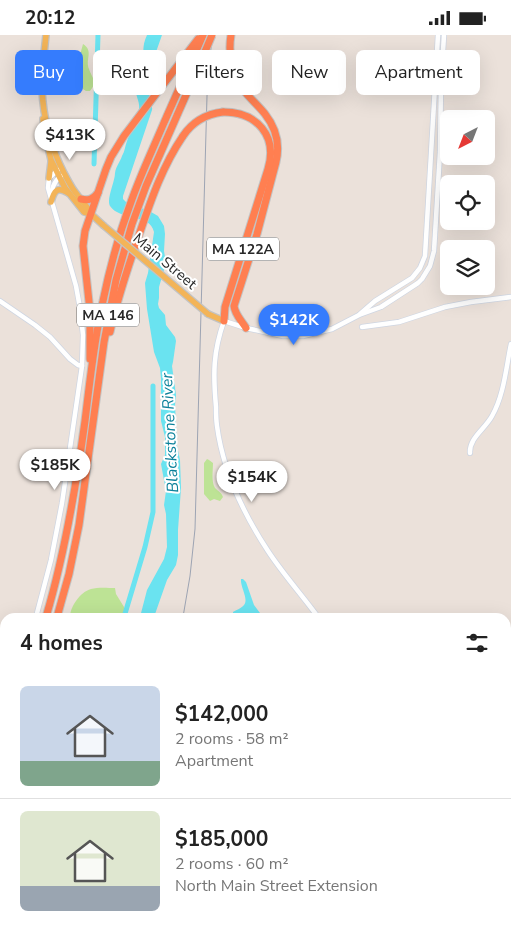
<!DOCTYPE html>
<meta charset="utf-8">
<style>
:root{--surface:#fff;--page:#f6f6f6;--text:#222;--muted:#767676;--line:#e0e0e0;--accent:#357cfd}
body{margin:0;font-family:"Nunito Sans",sans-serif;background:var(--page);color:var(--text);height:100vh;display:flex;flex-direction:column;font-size:19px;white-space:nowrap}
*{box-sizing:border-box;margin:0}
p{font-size:16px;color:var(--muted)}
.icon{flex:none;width:28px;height:28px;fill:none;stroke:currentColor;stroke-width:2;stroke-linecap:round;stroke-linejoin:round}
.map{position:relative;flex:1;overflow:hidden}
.drawer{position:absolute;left:0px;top:578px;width:511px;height:321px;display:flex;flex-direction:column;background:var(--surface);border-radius:15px 15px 0 0;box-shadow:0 5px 20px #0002}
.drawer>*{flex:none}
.hud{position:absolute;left:15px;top:15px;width:481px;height:45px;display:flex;gap:10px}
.needle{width:32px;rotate:222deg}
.fabs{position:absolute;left:440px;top:75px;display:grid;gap:10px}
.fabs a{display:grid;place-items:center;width:55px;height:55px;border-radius:8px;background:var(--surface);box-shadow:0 5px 20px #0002;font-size:25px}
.price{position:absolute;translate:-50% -42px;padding:0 11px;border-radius:18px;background:#fff;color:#222;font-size:16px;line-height:32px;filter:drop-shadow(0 1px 2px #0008)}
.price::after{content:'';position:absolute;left:50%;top:30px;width:15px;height:11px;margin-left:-8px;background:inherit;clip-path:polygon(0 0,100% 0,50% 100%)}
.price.on{background:var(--accent);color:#fff}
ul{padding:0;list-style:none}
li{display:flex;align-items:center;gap:15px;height:125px;padding:0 20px}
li+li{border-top:1px solid var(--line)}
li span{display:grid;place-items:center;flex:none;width:140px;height:100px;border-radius:8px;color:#555}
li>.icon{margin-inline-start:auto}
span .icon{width:60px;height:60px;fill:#fffc;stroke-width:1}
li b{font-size:21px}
h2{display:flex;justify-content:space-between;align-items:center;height:60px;padding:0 20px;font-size:21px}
.pill{padding:0 18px;border-radius:8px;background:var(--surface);box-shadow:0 5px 20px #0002;font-size:18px;line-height:45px}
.pill.on{background:var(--accent);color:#fff}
.status{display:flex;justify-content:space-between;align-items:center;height:35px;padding:0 25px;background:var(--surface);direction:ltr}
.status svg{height:14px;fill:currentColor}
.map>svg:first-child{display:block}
.green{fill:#bde395}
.water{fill:#6ae3f0}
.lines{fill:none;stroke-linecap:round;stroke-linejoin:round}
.canal{stroke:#6ae3f0;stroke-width:5}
.minor-casing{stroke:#cfd6e2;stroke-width:6}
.major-casing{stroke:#c3c3c3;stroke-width:8}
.highway-casing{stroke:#c3c3c3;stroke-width:9}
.minor{stroke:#fff;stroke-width:4.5}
.major{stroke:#f3b458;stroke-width:5.5}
.highway{stroke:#ff7f51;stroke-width:7}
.rail{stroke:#9da4b3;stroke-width:1}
.major-bridge-casing{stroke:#c3c3c3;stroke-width:8;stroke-linecap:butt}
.highway-bridge-casing{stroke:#c3c3c3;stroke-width:9;stroke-linecap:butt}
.major-bridge{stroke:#f3b458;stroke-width:5.5}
.highway-bridge{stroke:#ff7f51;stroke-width:7}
.labels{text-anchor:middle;stroke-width:4;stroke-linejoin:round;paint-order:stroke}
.shield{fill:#fff;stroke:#696969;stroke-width:1}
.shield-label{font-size:14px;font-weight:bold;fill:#292929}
.street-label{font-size:15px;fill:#292929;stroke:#fff}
.water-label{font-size:16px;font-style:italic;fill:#0b819a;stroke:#fff}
</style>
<div class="status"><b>20:12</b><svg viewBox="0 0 49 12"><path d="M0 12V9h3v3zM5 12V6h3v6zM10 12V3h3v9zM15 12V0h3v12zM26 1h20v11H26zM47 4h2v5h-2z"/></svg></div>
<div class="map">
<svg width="511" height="898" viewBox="0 0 511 898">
<rect width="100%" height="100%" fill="#ebe1da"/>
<!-- green -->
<g class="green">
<path d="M83,9c11,7 2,15 6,25 3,9 9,13 1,22h-4l-14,-9 2,-6 5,-6 1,-15z"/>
<path d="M207,424l2,1 4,3c0,7 -2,19 2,25 4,4 6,4 8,9l-3,4 -6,-2 -4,2 -6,-7v-31z"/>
<path d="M115,553l1,6 8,13v10h-54c0,-10 10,-25 21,-28 7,-2 17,-1 24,-1z"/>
</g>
<!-- water -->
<g class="water">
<path d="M147,0h15l-6,17v13l-3,10 -4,21c0,5 4,9 3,14l-29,86v3l3,3 25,10 7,4 6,10 1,8 -1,17 2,12 -7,24v11l-1,6 1,4 6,7 1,10 9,12 1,4 -3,21 -1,4 4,29 -1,10 2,41 3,14 1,28 -3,42v25l-2,10 -9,15 -13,37h-14l7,-27 17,-31 3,-12 -1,-33 -2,-9 2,-14 -5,-27 4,-9v-18l-4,-16v-42l-1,-11 -6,-16 -7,-43 -2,-26 3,-10 6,-41c-4,-19 -34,-11 -44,-26 -4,-7 5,-24 5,-33 1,-7 5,-11 7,-17 3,-5 3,-10 5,-15 4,-11 9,-21 12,-32 1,-7 -3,-12 -3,-18 0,-9 4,-18 6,-26 3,-13 -1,-17 5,-30z"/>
<path d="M241,544h2l3,3 8,23 9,12h-30v-5c3,-2 9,-4 11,-7 5,-6 -4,-18 -3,-26z"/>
</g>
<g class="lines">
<!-- canal -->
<g class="canal">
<path d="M94,129l4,-129"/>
<path d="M124,582l21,-70 8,-35v-126"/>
<path d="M83,898l2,-4"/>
</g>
<defs>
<g id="minor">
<path d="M51,163c1,-9 2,-16 10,-22"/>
<path d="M0,266l35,24 15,12 20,22 8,6 4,1"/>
<path d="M360,279l15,-13 37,-23 8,-10 5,-12 13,-221"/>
<path d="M362,292l37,-5 46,-15 26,-5 40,-5"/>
<path d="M470,418c-1,-15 15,-24 22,-37 12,-21 14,-48 19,-72"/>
<path d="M36,582l15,-57 11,-57 20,-137 1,-31 -3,-27 -4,-22 -28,-98 1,-10 9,-8"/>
<path d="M318,582c-16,-22 -35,-43 -50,-66 -25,-38 -45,-80 -51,-125 -1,-7 -1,-13 -1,-19 -3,-33 -3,-55 8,-86l22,7 37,8h20l29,-7 27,-14 22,-8 37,-24 4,-4 8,-13 4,-15 6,-99 1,-68 3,-49"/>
<path d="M506,749l5,-4"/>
<path d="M506,772l5,-3"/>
<path d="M448,898l1,-4"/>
</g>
<g id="major">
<path d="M46,0c-2,18 -4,36 -4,54 1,28 9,59 22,84 4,7 7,14 12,20 5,7 11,13 15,21"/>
<path d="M43,84l2,15 6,26 14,28 19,24 7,2 12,11"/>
<path d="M49,143l2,-16"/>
<path d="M51,167c3,-11 6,-16 17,-9"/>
<path d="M208,279l16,7"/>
</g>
<g id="highway">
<path d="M231,0c-3,18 1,37 11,53 7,10 16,17 23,26 11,14 15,31 11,48l-19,72 -23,72c1,9 8,15 12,22"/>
<path d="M223,77c34,0 55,24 45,57l-43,138 -1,14"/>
<path d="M81,164c8,2 12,0 17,-6"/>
<path d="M110,297c7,-33 18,-65 29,-97 12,-35 23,-68 44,-99"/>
<path d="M90,324v-48l-7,-65 2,-15 21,-62 5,-12 13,-21 74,-97"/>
<path d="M46,582c19,-64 30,-130 39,-196 5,-40 9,-81 18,-120 7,-34 16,-67 28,-99 9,-26 21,-51 32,-77 13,-30 27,-60 40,-90"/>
<path d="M57,582l12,-43 10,-49 25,-183 12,-62 16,-56 14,-38 58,-132"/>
<path d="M0,709l5,-13"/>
<path d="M0,732l5,-11"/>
<path d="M0,744l5,-13"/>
<path d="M0,893l38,5"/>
<path d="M360,894l1,4"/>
<path d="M93,898l2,-4"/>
<path d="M101,898l2,-4"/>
<path d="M319,898l3,-4"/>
<path d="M346,898v-4"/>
</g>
</defs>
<!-- minor casing -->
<use href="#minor" class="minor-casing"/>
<!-- major casing -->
<use href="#major" class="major-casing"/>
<!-- highway casing -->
<use href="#highway" class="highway-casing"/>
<!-- minor -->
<use href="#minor" class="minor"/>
<!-- major -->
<use href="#major" class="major"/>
<!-- highway -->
<use href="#highway" class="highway"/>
<!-- rail -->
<g class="rail">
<path d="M183,582l7,-41 5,-47 12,-433 5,-61"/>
<path d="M64,898l2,-4"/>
</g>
<defs>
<path id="major-bridge" d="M103,190l105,89"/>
<g id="highway-bridge">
<path d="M204,19l8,-19"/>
<path d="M183,101c10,-15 23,-22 40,-24"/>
</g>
</defs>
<!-- major-bridge casing -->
<use href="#major-bridge" class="major-bridge-casing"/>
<!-- highway-bridge casing -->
<use href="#highway-bridge" class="highway-bridge-casing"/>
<!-- major-bridge -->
<use href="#major-bridge" class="major-bridge"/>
<!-- highway-bridge -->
<use href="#highway-bridge" class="highway-bridge"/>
</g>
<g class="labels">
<!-- shield labels -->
<g class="shield">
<rect x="207" y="202.5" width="72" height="23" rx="4"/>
<rect x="77" y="268.5" width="62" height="23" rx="4"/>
</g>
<g class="shield-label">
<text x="243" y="219">MA 122A</text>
<text x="108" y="285">MA 146</text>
</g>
<!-- street labels -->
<g class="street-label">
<text transform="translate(165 226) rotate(40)" y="5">Main Street</text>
</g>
<!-- water labels -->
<g class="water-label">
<text transform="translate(169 398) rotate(-93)" y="6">Blackstone River</text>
</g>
</g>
</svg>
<div class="fabs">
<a><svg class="needle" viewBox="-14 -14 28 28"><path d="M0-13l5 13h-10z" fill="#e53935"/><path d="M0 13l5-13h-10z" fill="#767676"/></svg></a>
<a><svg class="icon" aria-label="locate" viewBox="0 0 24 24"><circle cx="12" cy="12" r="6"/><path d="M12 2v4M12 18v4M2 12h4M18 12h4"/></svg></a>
<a><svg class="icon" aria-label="layers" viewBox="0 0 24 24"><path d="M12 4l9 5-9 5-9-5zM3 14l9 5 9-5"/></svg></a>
</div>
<b class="price" style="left:70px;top:126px">$413K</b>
<b class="price on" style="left:294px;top:311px">$142K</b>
<b class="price" style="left:55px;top:456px">$185K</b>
<b class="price" style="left:252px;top:468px">$154K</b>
<div class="hud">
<a class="pill on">Buy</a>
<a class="pill">Rent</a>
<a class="pill">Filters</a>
<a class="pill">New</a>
<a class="pill">Apartment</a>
</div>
<section class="drawer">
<h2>4 homes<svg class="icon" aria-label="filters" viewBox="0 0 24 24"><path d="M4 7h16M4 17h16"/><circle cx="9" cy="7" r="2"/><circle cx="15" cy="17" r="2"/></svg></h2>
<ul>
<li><span style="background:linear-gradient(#c9d6e8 75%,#7fa58c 0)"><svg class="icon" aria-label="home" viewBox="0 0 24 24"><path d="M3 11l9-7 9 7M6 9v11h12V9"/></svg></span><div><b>$142,000</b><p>2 rooms · 58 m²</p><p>Apartment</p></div></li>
<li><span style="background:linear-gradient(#dfe7d0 75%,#9aa5b1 0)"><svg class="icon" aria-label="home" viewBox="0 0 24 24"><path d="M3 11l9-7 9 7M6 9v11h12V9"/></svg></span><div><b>$185,000</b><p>2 rooms · 60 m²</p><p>North Main Street Extension</p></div></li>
</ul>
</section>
</div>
